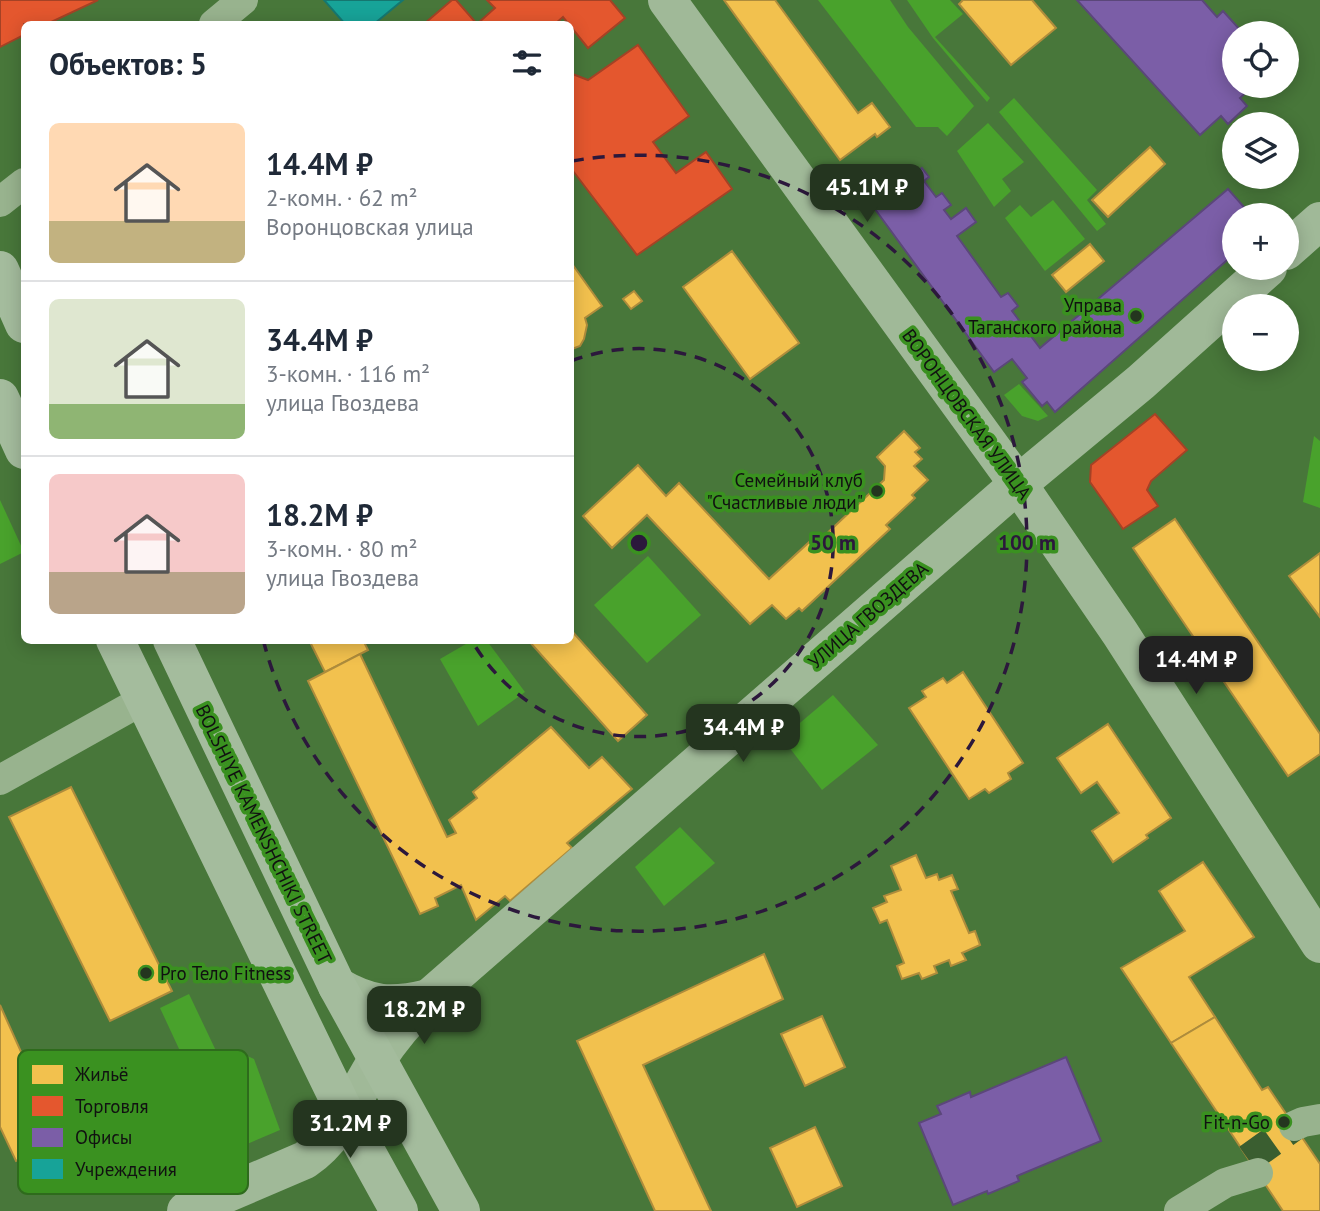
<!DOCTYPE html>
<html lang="ru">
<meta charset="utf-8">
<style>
:root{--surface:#fff;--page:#f6f6f7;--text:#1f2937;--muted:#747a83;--line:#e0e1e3;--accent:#24351f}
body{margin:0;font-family:"PT Sans",sans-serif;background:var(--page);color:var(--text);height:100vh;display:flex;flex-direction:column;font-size:26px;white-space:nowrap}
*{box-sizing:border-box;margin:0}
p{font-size:23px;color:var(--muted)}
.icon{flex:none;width:38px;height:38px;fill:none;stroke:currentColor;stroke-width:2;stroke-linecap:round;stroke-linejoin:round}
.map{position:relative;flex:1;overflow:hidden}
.side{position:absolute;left:21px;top:21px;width:553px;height:623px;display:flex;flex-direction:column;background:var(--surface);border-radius:10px;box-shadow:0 4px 18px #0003}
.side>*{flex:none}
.controls{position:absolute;left:1222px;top:21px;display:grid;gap:14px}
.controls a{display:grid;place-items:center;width:77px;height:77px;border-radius:50%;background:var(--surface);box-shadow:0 4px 18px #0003;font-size:35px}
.price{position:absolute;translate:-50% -60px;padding:0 16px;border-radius:14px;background:var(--accent);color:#fff;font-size:23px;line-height:46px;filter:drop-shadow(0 2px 4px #0008)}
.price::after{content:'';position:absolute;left:50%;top:42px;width:21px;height:16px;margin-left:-10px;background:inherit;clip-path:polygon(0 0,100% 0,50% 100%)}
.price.on{background:#222;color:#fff}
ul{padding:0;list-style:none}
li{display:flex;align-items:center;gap:21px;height:175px;padding:0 28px}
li+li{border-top:2px solid var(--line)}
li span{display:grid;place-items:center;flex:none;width:196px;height:140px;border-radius:10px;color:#555}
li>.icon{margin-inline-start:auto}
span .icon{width:84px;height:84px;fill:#fffc;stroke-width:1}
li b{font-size:30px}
h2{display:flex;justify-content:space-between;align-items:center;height:84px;padding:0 28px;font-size:30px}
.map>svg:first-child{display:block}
.green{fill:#49a22c}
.homes{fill:#f2c14e;stroke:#ae8c3c;stroke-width:2}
.shops{fill:#e4572e;stroke:#a54225;stroke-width:2}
.offices{fill:#7b5ea7;stroke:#5b477a;stroke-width:2}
.public{fill:#17a398;stroke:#157770;stroke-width:2}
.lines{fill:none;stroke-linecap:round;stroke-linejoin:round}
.street-tunnel{stroke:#3a5e30;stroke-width:30;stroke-dasharray:30 15;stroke-linecap:butt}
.street{stroke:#98b38e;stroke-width:30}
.secondary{stroke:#a0b998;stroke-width:38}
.primary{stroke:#a4bc9d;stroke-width:38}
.ring{fill:none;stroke:#2c183c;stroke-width:3.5;stroke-dasharray:12 9}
.poi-dot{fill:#24351f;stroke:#3a9120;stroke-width:2.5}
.labels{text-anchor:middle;stroke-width:7;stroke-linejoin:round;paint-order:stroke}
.poi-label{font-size:19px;fill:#111;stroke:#3a9120;text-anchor:end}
.street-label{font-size:19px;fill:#111;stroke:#3a9120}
.key{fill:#3a9120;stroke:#2e6b1c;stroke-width:2}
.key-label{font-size:19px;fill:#111}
.centre{fill:#2c183c;stroke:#3a9120;stroke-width:3.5}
.ring-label{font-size:21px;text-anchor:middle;font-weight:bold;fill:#2c183c;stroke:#3a9120;stroke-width:7;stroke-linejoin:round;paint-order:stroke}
</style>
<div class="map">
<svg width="1320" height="1211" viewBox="0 0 1320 1211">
<rect width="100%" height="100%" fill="#48773a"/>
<!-- green -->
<g class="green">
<path d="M818,0h72l18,27 66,79 -27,30 -9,-9h-22z"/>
<path d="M907,0h43l13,14 -28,23 55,61 -3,4 -54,-64z"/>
<path d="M1014,98l83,92 -10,10 19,24 -9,7 -98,-119z"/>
<path d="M988,123l36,39 -22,17 9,12 -17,16 -37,-56z"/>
<path d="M1053,200l32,39 -40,32 -40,-53 15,-13 11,12z"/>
<path d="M1019,384l29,32 -10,5 -16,-5 -18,-21z"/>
<path d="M1314,436l6,5v67l-17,-6z"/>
<path d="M0,500l24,52 -24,12z"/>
<path d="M648,556l53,59 -54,48 -53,-58z"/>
<path d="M471,641h16l38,51 -47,34 -38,-67z"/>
<path d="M833,695l45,50 -56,45 -40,-52z"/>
<path d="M680,827l35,36 -51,43 -29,-39z"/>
<path d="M189,994l29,61 -30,104 -39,-75 38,-18 -27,-58z"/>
<path d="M232,1049l22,10 26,71 -75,32z"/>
</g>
<!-- homes -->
<g class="homes">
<path d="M724,0h51l83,113 14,-10 18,24 -13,10 -2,-3 -35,26z"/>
<path d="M963,0h69l24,28 -45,37 -52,-61z"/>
<path d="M1150,147l15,17 -57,53 -16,-17z"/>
<path d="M1090,244l14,17 -38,31 -14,-17z"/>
<path d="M732,251l67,92 -49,36 -67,-92z"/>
<path d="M570,261l32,45 -17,12 2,7 -3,14 -4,7 -8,3z"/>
<path d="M634,291l8,10 -11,8 -8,-10z"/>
<path d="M904,431l16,17 -5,4 7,7 -8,7 14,14 -16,15 3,3 -29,27 4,4 -88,82 -3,-3 -13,11 -14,-14 -22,19 -103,-109 -35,33 -29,-32 55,-51 28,31 13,-13 90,96 49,-45 4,4 62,-58 1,-14 -8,-9z"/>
<path d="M1175,519l145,215v20l-32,22 -155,-228z"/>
<path d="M1320,553v64l-31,-41z"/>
<path d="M570,629l77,86 -29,26 -90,-101h42z"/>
<path d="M309,640h54l5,10 -43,22z"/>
<path d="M360,654l87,183 9,-4 -7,-13 28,-22 -4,-6 78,-65 38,41 13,-11 30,32 -65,54 5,5 -62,53 -5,-5 -29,24 -15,-35 -26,13 3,8 -18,8 -112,-233z"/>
<path d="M963,672l60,91 -15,10 3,6 -22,14 -4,-4 -16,10 -60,-91 17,-11 -4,-6 21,-13 4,5z"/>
<path d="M1108,724l63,94 -25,17 2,3 -35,24 -21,-31 27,-18 -22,-31 -16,11 -24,-35z"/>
<path d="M71,787l101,204 -62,30 -101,-204z"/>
<path d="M916,855l10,23 11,-4 2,6 13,-5 6,14 -7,2 18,42 6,-2 5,14 -18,8 4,7 -15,6 -2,-6 -15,6 3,7 -15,6 -3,-6 -17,6 -5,-13 7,-3 -17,-43 -7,3 -7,-15 14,-6 -3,-6 17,-6 -10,-24z"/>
<path d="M1203,862l51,75 -65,40 26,40 -44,26 -50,-75 64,-37 -26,-40z"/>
<path d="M764,954l19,45 -140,66 68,146h-56l-78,-170z"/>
<path d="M0,1005l61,136 -45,20 -16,-34z"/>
<path d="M822,1016l23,51 -40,19 -24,-52z"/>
<path d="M1215,1017l47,73 6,-3 52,77v47h-37l-112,-168z"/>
<path d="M815,1127l27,59 -45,21 -27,-59z"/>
</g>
<!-- shops -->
<g class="shops">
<path d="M0,0h98l-51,24h-23v11l-24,12z"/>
<path d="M452,0h4l21,24 18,-16 -8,-8h123l15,18 -37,30 -25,-31 -8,7h-131z"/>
<path d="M638,45l51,71 -36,26 23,31 30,-21 26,37 -95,66 -67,-88v-94l18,7z"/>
<path d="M1155,414l32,36 -36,31 -4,9 11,16 -35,23 -33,-47 1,-17z"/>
</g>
<!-- offices -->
<g class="offices">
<path d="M1077,0h125l15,17 6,-6 20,22h-9v53h19l-13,12 7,8 -19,18 -7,-8 -21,19z"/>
<path d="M922,168l7,9 -5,4 12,16 6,-4 9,12 -7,5 7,9 15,-11 10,14 -19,14 44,61 7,-4 10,13 -6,5 28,37 188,-159 23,26h-17v39l-179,158 -8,-10 -5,4 -20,-24 5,-4 -15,-19 -18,13 -122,-167z"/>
<path d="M1066,1057l35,84 -84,35 2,5 -31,13 -1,-3 -34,14 -34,-82 22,-9 -4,-8 33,-14 1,5z"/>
</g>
<!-- public -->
<path class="public" d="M324,0h79l-29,24h-29z"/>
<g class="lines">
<!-- street-tunnel -->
<path class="street-tunnel" d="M1248,1159l46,-33"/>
<!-- street -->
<g class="street">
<path d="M214,24l29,-24"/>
<path d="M0,202l24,-19"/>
<path d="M0,780l143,-80"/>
<path d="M1294,1126l9,-4 17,-3"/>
<path d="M1179,1211l46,-28 33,-10"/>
</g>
<!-- secondary -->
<g class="secondary">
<path d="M667,0l351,484 102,149 200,311"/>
<path d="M1286,251l34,-30"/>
<path d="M337,986c34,20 54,21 92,12"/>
<path d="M186,1211l119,-51c36,-25 49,-64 72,-100 15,-23 32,-43 52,-62l589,-514 123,-102 127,-114"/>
</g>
<!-- primary -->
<g class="primary">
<path d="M0,270l24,54"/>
<path d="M0,398l24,52"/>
<path d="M115,640l231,475 53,96"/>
<path d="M172,640l165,346 124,225"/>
</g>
</g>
<!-- distance rings -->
<g class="ring">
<path d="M571 361A194 194 0 1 1 472 641"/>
<path d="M572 161A388 388 0 1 1 264 643"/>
</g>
<!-- markers -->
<g class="poi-dot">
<circle cx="1136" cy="316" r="7"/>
<circle cx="877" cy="491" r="7"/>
<circle cx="146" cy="973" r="7"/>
<circle cx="1284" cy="1122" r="7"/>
</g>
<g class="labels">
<!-- poi labels -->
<g class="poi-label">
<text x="1122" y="312">Управа<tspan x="1122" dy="22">Таганского района</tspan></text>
<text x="863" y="487">Семейный клуб<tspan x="863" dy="22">"Счастливые люди"</tspan></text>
<text x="160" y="980" text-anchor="start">Pro Тело Fitness</text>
<text x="1270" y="1129">Fit-n-Go</text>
</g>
<!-- street labels -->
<g class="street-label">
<text transform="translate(967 414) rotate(54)" y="7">ВОРОНЦОВСКАЯ УЛИЦА</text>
<text transform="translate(868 615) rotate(-41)" y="7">УЛИЦА ГВОЗДЕВА</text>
<text transform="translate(264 834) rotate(64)" y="7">BOLSHIYE KAMENSHCHIKI STREET</text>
</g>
</g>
<!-- legend -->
<rect x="18" y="1050" width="230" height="144" rx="10" class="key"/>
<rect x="32" y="1065" width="31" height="19" fill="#f2c14e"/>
<rect x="32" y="1096" width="31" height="20" fill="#e4572e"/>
<rect x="32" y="1128" width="31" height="19" fill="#7b5ea7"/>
<rect x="32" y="1159" width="31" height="20" fill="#17a398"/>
<g class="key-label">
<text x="75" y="1081">Жильё</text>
<text x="75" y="1113">Торговля</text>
<text x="75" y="1144">Офисы</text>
<text x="75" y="1176">Учреждения</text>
</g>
<circle cx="639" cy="543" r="10" class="centre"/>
<g class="ring-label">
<text x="833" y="550">50 m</text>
<text x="1027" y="550">100 m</text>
</g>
</svg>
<div class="controls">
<a><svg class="icon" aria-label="locate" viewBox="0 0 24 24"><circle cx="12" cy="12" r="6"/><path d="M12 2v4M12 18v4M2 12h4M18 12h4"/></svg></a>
<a><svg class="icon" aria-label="layers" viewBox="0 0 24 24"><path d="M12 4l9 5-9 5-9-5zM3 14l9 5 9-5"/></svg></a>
<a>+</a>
<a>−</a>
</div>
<b class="price" style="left:867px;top:224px">45.1M ₽</b>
<b class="price on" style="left:1196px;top:696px">14.4M ₽</b>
<b class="price" style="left:743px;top:764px">34.4M ₽</b>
<b class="price" style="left:424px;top:1046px">18.2M ₽</b>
<b class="price" style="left:350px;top:1160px">31.2M ₽</b>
<section class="side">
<h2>Объектов: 5<svg class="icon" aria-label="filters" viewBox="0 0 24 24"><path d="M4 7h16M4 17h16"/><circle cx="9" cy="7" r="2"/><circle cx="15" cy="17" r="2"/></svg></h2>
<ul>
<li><span style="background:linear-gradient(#ffd9b3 70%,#c2b280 0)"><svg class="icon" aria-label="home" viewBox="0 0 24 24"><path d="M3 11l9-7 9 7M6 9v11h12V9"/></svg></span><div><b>14.4M ₽</b><p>2-комн. · 62 m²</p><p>Воронцовская улица</p></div></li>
<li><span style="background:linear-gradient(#dfe7d0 75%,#8fb573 0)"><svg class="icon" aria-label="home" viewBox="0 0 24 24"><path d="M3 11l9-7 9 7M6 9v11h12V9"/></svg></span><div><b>34.4M ₽</b><p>3-комн. · 116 m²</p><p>улица Гвоздева</p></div></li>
<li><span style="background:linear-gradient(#f6c9c9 70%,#b9a48a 0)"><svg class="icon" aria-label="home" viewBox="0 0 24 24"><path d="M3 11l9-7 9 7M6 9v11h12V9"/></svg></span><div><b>18.2M ₽</b><p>3-комн. · 80 m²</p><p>улица Гвоздева</p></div></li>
</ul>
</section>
</div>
